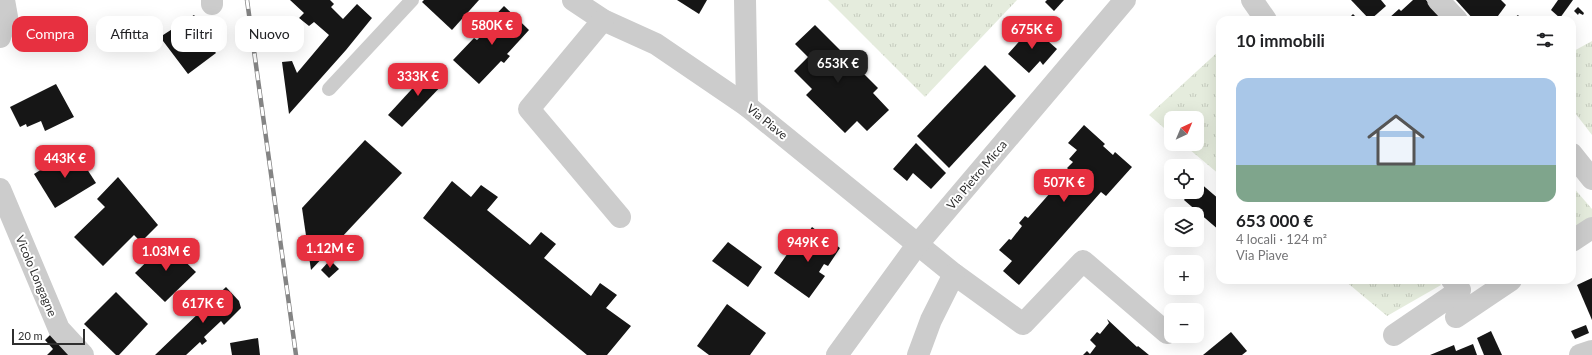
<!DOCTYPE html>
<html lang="it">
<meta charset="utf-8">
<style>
:root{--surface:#fff;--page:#f6f6f6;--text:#202124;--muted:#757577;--line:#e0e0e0;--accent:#e73040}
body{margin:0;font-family:Lato,sans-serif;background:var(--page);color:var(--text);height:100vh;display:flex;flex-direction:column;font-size:15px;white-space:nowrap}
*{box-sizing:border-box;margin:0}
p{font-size:13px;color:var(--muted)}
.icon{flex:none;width:22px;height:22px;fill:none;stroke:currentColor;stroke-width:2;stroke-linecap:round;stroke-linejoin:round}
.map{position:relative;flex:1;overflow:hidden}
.details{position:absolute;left:1216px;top:16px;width:360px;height:268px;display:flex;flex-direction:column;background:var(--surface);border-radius:12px;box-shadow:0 4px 16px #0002}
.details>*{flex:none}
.hud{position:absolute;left:12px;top:16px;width:380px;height:36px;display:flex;gap:8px}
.needle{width:26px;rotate:44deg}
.fabs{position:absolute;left:1164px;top:111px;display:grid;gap:8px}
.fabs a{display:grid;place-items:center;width:40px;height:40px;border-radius:8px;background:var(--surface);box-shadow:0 4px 16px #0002;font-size:20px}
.scale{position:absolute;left:12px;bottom:10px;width:73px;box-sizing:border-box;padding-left:4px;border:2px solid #2f2f2f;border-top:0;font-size:11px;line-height:14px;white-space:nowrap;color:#2f2f2f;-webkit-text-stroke:3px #fff;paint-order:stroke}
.price{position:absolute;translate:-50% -34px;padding:0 9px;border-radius:8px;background:var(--accent);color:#fff;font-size:13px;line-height:26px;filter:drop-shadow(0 1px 2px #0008)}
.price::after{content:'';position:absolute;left:50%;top:24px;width:12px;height:9px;margin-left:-6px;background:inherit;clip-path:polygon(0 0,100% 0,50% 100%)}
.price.current{background:#222;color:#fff}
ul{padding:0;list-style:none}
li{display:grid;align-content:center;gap:8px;height:212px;padding:0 20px}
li+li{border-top:1px solid var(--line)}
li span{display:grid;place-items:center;height:124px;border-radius:12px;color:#555}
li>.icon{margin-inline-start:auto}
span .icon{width:72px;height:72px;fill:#fffc;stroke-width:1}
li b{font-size:17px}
h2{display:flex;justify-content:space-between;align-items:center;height:48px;padding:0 20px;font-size:17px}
.chip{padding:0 14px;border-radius:12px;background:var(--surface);box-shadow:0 4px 16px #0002;font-size:14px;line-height:36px}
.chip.current{background:var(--accent);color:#fff}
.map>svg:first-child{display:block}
.grass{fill:url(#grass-tufts)}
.building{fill:#161616}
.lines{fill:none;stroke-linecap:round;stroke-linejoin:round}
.lane{stroke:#ccc;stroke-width:14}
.street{stroke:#ccc;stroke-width:22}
.rail-casing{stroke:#848484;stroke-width:4.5}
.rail{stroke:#fff;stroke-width:3;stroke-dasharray:9;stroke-linecap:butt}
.labels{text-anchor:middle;stroke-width:4;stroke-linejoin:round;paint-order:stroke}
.street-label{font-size:12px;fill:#2f2f2f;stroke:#fff}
</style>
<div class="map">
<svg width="1592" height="355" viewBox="0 0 1592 355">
<defs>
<pattern id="grass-tufts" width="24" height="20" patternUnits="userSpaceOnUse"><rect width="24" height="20" fill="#e5ecdd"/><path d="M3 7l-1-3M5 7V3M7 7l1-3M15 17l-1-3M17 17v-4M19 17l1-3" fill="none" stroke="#c5cbbe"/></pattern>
</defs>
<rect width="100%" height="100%" fill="#fff"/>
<!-- grass -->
<g class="grass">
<path d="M828,0h189l-92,97z"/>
<path d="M1592,41v94l-20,-26v-57z"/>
<path d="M1220,50v125l-37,-31h14v-26h-26v16l-22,-19z"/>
<path d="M1572,186l20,23v13l-20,12z"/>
<path d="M1344,280h94l3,5 -54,31z"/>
</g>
<!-- building -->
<g class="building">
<path d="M290,0h40l4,4 -3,3 12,12 14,-15 15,14 -26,32 -57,64 -7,-52 10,-1 5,12 32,-38 -15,-13 -5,4 -10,-8 5,-5z"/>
<path d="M424,0h55l-27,30 -30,-28z"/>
<path d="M677,0h30l-8,14z"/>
<path d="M1047,0h17l-10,11 -9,-9z"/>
<path d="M1351,0h30l5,6 -16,14z"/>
<path d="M1413,0h13l18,20h-53l-2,-2 10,-9 2,2z"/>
<path d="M1456,0h45l5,5 -11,15h-21z"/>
<path d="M1558,0h15l-13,18 -9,-8z"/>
<path d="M504,6l25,24 -22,24 3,2 -6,7 -3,-2 -22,23 -26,-24 21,-22 3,2 9,-9 -3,-3z"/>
<path d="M1578,7l6,6 -1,2 -4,-2 -1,2 -4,-4z"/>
<path d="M1353,14l6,6h-12z"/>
<path d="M194,15l17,22 -5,4 10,12 -28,21 -28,-37z"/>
<path d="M1518,15l4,5h-11z"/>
<path d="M815,25l63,63 -5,5 16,17 -22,21 -10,-10 -12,12 -39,-38 6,-6 -18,-18 14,-14 -13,-13z"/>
<path d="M1032,27l25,22 -14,16 -3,-4 -11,12 -21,-19z"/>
<path d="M985,65l31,31 -67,72 -32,-32z"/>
<path d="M433,66l14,14 -45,47 -14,-12z"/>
<path d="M56,84l18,33 -29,14 -4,-10 -14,6 -1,-3 -6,3 -10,-20z"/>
<path d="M1084,125l21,19 -2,2 10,9 2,-3 17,15 -26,29 -5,-4 -82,93 -16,-14 9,-10 -13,-11 10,-11 2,1 11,-14 -3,-3 6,-7 3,2 30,-34 2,1 11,-13 -4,-4 6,-6 -4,-3 8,-9 -9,-7z"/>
<path d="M365,140l37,33 -91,97 -9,-62z"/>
<path d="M916,143l30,30 -15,16 -18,-16 -6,8 -14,-12z"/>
<path d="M74,149l22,34 -41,25 -21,-34z"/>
<path d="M118,177l40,48 -17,17 -7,-7 -31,31 -29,-29 31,-30 -8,-8z"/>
<path d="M452,181l19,16 10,-12 17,12 -11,13 43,35 11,-13 15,12 -12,14 47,38 9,-13 17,12 -11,13 25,18 -24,29h-20l-164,-137z"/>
<path d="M1199,182l21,18v31l-36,-31 6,-8h7v-7z"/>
<path d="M812,227l28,21 -12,18 -4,-2 -5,8 6,4 -16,22 -35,-25 16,-23 4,3z"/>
<path d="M728,242l34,25 -14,20 -36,-26z"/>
<path d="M166,243l30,29 -31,30 -30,-29z"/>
<path d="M330,260l9,9 -10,9 -8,-8z"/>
<path d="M1592,278v42l-15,-35z"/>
<path d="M226,287l13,14 2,7 -17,17 -3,-4 -17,16 3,4 -5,4 -2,-3 -14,13h-31z"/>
<path d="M116,292l32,32 -29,31h-3l-32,-31z"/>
<path d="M727,304l39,29 -16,22h-41l-12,-9z"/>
<path d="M1107,319l30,28 1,-1 11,9h-66l4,-4 3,3 6,-8 -6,-6 7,-8 3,2 9,-11z"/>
<path d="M1586,325l3,8 -14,6 -4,-8z"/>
<path d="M55,330l24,25h-32l6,-6 -8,-9z"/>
<path d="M1491,331l11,24h-18l-7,-17z"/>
<path d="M1231,332l16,19 -5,4h-39z"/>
<path d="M258,338l2,17h-28l-2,-12z"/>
<path d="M1473,344l4,11h-47l24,-10 2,6z"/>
</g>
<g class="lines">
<!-- lane -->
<path class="lane" d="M329,89l83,-89"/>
<!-- street -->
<g class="street">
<path d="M212,0v4"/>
<path d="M573,0l30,20 53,24 91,62 207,168 69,50 60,-63 84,72"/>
<path d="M745,0l2,106"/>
<path d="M1252,0l14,20"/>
<path d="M1438,0l19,20"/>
<path d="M603,20l-74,89 91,108"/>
<path d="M0,37l7,-20 -3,-17"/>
<path d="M1572,154l20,25"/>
<path d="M0,189l59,140 24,26"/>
<path d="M1572,241l20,-13"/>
<path d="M1456,317l55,-37"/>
<path d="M1394,335l66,-45 -8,-10"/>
<path d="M837,355l80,-110 208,-245"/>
<path d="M918,355l13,-35 23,-46"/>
<path d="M1580,355l12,-4"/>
</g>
<defs>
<path id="rail" d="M247,0l49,355"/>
</defs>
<!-- rail casing -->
<use href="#rail" class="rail-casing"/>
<!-- rail -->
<use href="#rail" class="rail"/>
</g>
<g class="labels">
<!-- street labels -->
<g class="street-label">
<text transform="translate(767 122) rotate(39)" y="4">Via Piave</text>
<text transform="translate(977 175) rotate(-50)" y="4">Via Pietro Micca</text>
<text transform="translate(36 276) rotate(67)" y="4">Vicolo Longagne</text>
</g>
</g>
</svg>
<div class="fabs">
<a><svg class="needle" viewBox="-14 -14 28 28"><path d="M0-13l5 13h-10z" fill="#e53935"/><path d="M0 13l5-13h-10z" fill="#757577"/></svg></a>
<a><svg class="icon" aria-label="locate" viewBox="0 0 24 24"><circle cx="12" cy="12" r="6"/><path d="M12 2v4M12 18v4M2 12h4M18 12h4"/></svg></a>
<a><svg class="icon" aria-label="layers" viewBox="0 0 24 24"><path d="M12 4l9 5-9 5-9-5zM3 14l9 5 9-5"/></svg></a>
<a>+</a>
<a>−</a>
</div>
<div class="scale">20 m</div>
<b class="price" style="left:492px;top:46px">580K €</b>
<b class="price" style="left:1032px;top:50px">675K €</b>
<b class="price current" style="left:838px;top:84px">653K €</b>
<b class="price" style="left:418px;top:97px">333K €</b>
<b class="price" style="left:65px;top:179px">443K €</b>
<b class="price" style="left:1064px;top:203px">507K €</b>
<b class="price" style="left:808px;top:263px">949K €</b>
<b class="price" style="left:330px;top:269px">1.12M €</b>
<b class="price" style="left:166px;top:272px">1.03M €</b>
<b class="price" style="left:203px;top:324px">617K €</b>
<div class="hud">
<a class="chip current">Compra</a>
<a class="chip">Affitta</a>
<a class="chip">Filtri</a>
<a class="chip">Nuovo</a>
</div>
<section class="details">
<h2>10 immobili<svg class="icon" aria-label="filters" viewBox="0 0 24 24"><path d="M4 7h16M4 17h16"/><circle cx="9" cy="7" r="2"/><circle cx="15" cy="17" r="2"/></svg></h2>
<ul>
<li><span style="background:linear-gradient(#a9c7e8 70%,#7fa58c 0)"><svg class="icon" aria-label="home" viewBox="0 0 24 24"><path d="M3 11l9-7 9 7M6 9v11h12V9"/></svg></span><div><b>653 000 €</b><p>4 locali · 124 m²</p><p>Via Piave</p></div></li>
</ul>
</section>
</div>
